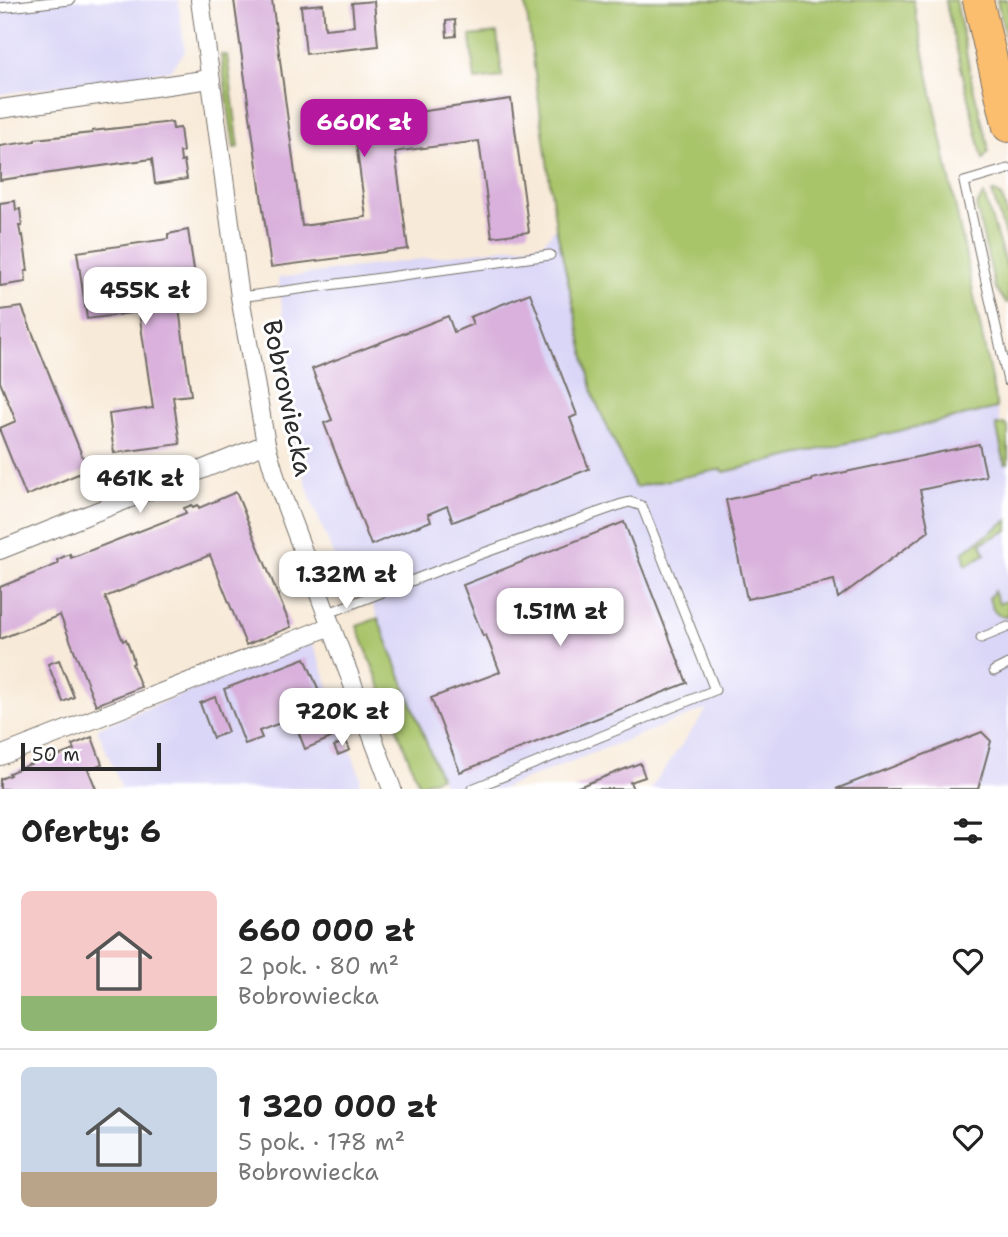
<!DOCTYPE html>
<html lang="pl">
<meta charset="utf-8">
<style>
:root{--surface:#fff;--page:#f6f6f6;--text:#222;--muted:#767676;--line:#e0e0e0;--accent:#b5179e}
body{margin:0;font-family:"Shantell Sans",sans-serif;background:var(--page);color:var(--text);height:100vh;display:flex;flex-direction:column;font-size:26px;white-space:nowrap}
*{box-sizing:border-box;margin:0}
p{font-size:23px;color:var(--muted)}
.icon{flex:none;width:38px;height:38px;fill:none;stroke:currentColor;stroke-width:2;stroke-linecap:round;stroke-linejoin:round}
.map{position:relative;height:789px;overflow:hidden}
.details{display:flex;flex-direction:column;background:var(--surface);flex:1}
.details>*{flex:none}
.scale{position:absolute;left:21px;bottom:18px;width:140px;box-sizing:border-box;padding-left:7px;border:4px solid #2b2b2b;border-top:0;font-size:19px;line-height:24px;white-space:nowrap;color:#2b2b2b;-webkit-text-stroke:5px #fff;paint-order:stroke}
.price{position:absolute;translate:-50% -60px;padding:0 16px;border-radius:14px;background:#fff;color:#222;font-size:23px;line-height:46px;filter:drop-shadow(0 2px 4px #0008)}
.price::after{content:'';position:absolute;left:50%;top:42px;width:21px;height:16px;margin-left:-10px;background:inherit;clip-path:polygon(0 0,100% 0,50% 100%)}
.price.selected{background:var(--accent);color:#fff}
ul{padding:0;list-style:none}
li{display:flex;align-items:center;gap:21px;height:175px;padding:0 21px}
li+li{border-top:2px solid var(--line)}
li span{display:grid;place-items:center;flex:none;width:196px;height:140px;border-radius:10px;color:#555}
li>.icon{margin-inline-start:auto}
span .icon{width:84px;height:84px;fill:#fffc;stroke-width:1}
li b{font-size:30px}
h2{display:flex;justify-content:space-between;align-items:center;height:84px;padding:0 21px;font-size:30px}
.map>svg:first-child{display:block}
.built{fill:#dad6f7}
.green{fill:#a9c56b;stroke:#6a784b;stroke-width:2}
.building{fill:#d9b1dc}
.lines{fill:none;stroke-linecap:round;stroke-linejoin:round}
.service-casing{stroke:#736e68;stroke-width:11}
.minor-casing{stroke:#736e68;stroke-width:20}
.primary-casing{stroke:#736e68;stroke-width:32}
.service{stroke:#fff;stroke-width:9}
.minor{stroke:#fff;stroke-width:18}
.primary{stroke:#fbbd6e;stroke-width:30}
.labels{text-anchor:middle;stroke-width:6;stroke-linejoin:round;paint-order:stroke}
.street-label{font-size:26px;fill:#2b2b2b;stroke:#fff}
</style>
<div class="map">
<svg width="1008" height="789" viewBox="0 0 1008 789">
<rect width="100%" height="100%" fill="#fff"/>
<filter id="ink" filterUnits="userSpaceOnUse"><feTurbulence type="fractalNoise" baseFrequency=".0143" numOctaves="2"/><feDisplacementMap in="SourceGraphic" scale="14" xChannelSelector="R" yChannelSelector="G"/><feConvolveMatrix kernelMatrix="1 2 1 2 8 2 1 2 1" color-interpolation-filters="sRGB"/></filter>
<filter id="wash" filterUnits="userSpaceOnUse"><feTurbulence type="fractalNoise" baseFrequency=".00686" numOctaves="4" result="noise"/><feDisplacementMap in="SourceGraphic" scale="28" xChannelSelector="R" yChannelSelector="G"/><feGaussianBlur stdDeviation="1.57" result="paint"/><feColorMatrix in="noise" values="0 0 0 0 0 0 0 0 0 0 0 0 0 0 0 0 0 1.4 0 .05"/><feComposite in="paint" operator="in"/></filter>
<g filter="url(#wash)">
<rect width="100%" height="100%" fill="#f8ead8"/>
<!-- built -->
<g class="built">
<path d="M0,0h178l7,51 -14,19 -171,24z"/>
<path d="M556,227l38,171 41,89 88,-18 1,3 273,-64 11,49v332h-358l58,-81 -207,81h-56l-84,-214 -17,7 -34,-85 -21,-74 -17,-101 12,-1 -6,-43 265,-35z"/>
<path d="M312,643l28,70 -1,8 22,57 -2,4 3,7h-240l-25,-61z"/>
</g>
<!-- green -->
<g class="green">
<path d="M525,0h388l84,408 -273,64 -2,-3 -87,18 -41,-89 -38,-171z"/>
<path d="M945,0h11l16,83 16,62v7l-5,8z"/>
<path d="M997,0h11v48z"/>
<path d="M497,33l5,44 -27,3 -5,-44z"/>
<path d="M221,55h6l12,92 -5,1z"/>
<path d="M992,192c16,-2 16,38 16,54z"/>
<path d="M984,195l24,77v31h-2l-11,-16 -19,-81z"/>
<path d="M1004,424l4,3v37h-3l-9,-39z"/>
<path d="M1008,520v10l-27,13 4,11 -19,12 -3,-14z"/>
<path d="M994,591l5,13 9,-4v17c-13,0 -16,-8 -19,-19z"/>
<path d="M378,618l62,159 -21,8 -62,-159z"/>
</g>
<g id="blocks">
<!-- building -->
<g class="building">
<path d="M234,0h38l30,226 64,-9 -13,-96 158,-22 18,133 -37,5 -13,-96 -79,10 -5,1 13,97 -137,18z"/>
<path d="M374,1l4,45 -72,8 -5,-48 22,-2 2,25 29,-3 -2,-23z"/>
<path d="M455,20l1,16 -9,1 -1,-16z"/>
<path d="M172,122l1,7 7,-1 3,24h-3l1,10 3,-1 3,18 -32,5 -3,-25 -152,21v-34l35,-5v-2l57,-6v-2z"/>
<path d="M15,201l1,9 4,-1 2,17h-3l2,10 2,-1 5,36h-3l1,11 -26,4v-83z"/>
<path d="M188,230l7,46 -20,4 16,115 -18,2 7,47 -66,9 -5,-39 44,-6 -14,-96 -52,7 -10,-67 91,-13v-5z"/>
<path d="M530,293l47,122 -7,3 19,51 -136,53 -6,-16 -19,8 3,7 -60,24 -47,-122 8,-3 -20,-51 136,-53 6,16 19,-8 -3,-7z"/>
<path d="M22,307l66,163 -62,26 -26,-65v-3l16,-7 -16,-39v-72z"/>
<path d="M979,444l7,32 -66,14 9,41 -91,67 -4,-18 -87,19 -21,-99 86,-19v-2z"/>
<path d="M236,492l55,135 -45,18 -36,-90 -105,42 18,44 3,-2 6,16 2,8 -2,1 9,23 -45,18 -36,-90 -60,24v-52l58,-23 -1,-4 6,-3 7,-3 1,4 115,-45 -2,-5 8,-3 1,2 5,-2 1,3z"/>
<path d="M624,522l63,161 -227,89 -29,-74 69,-26 -14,-37 -3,1 -20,-51z"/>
<path d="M305,658l33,77 -33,14 -12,-31 -34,13 3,7 -17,6 -21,-55z"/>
<path d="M59,660l15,37 -11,5 -15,-38z"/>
<path d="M215,697l13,35 -15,6 -13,-35z"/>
<path d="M982,732l9,9 -13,48h-142z"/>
<path d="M92,737l10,27 -14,5 8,20h-96v-10l10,-4 -1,-2 40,-17 1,3 24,-9 -2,-5z"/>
<path d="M346,741l4,9 -12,5 -4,-9z"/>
<path d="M640,763l5,14 -15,5 3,7h-60z"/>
</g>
</g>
</g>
<g filter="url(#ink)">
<use href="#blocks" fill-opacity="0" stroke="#736e68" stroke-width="2"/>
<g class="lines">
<defs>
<g id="service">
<path d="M0,8l70,-8"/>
<path d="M1008,169l-44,13 44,199"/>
<path d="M240,297l310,-42"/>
<path d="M326,614l152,-59 144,-51 8,-2 12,4 73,184 -243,99"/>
<path d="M981,638l27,-11"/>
<path d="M994,671l14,-7"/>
</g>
<g id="minor">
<path d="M200,0l40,297 26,147 10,35 116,310"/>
<path d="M0,109l210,-30"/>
<path d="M0,550l266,-106"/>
<path d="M0,756l331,-130"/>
</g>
<path id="primary" d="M978,0l30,127"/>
</defs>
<!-- service casing -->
<use href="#service" class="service-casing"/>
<!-- minor casing -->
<use href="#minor" class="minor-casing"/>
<!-- primary casing -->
<use href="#primary" class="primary-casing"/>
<!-- service -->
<use href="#service" class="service"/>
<!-- minor -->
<use href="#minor" class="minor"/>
<!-- primary -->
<use href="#primary" class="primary"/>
</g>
</g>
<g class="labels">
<!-- street labels -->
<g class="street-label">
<text transform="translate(288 398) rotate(78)" y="9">Bobrowiecka</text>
</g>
</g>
</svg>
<div class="scale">50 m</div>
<b class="price selected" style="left:364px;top:159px">660K zł</b>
<b class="price" style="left:145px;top:327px">455K zł</b>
<b class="price" style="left:140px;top:515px">461K zł</b>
<b class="price" style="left:346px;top:611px">1.32M zł</b>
<b class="price" style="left:560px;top:648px">1.51M zł</b>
<b class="price" style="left:342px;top:748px">720K zł</b>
</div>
<section class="details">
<h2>Oferty: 6<svg class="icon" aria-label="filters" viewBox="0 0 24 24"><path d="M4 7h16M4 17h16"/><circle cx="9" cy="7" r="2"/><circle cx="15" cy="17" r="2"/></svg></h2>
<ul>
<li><span style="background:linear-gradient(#f6c9c9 75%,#8fb573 0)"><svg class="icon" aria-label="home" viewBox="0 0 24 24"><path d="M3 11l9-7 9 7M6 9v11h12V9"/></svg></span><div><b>660 000 zł</b><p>2 pok. · 80 m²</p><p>Bobrowiecka</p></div><svg class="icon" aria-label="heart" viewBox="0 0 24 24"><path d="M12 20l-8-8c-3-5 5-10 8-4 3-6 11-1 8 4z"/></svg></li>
<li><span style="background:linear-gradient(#c9d6e8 75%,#b9a48a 0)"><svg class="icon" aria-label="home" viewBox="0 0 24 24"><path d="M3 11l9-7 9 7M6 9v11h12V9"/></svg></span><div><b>1 320 000 zł</b><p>5 pok. · 178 m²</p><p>Bobrowiecka</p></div><svg class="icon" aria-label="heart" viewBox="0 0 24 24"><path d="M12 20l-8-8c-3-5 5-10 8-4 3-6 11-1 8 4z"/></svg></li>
</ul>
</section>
